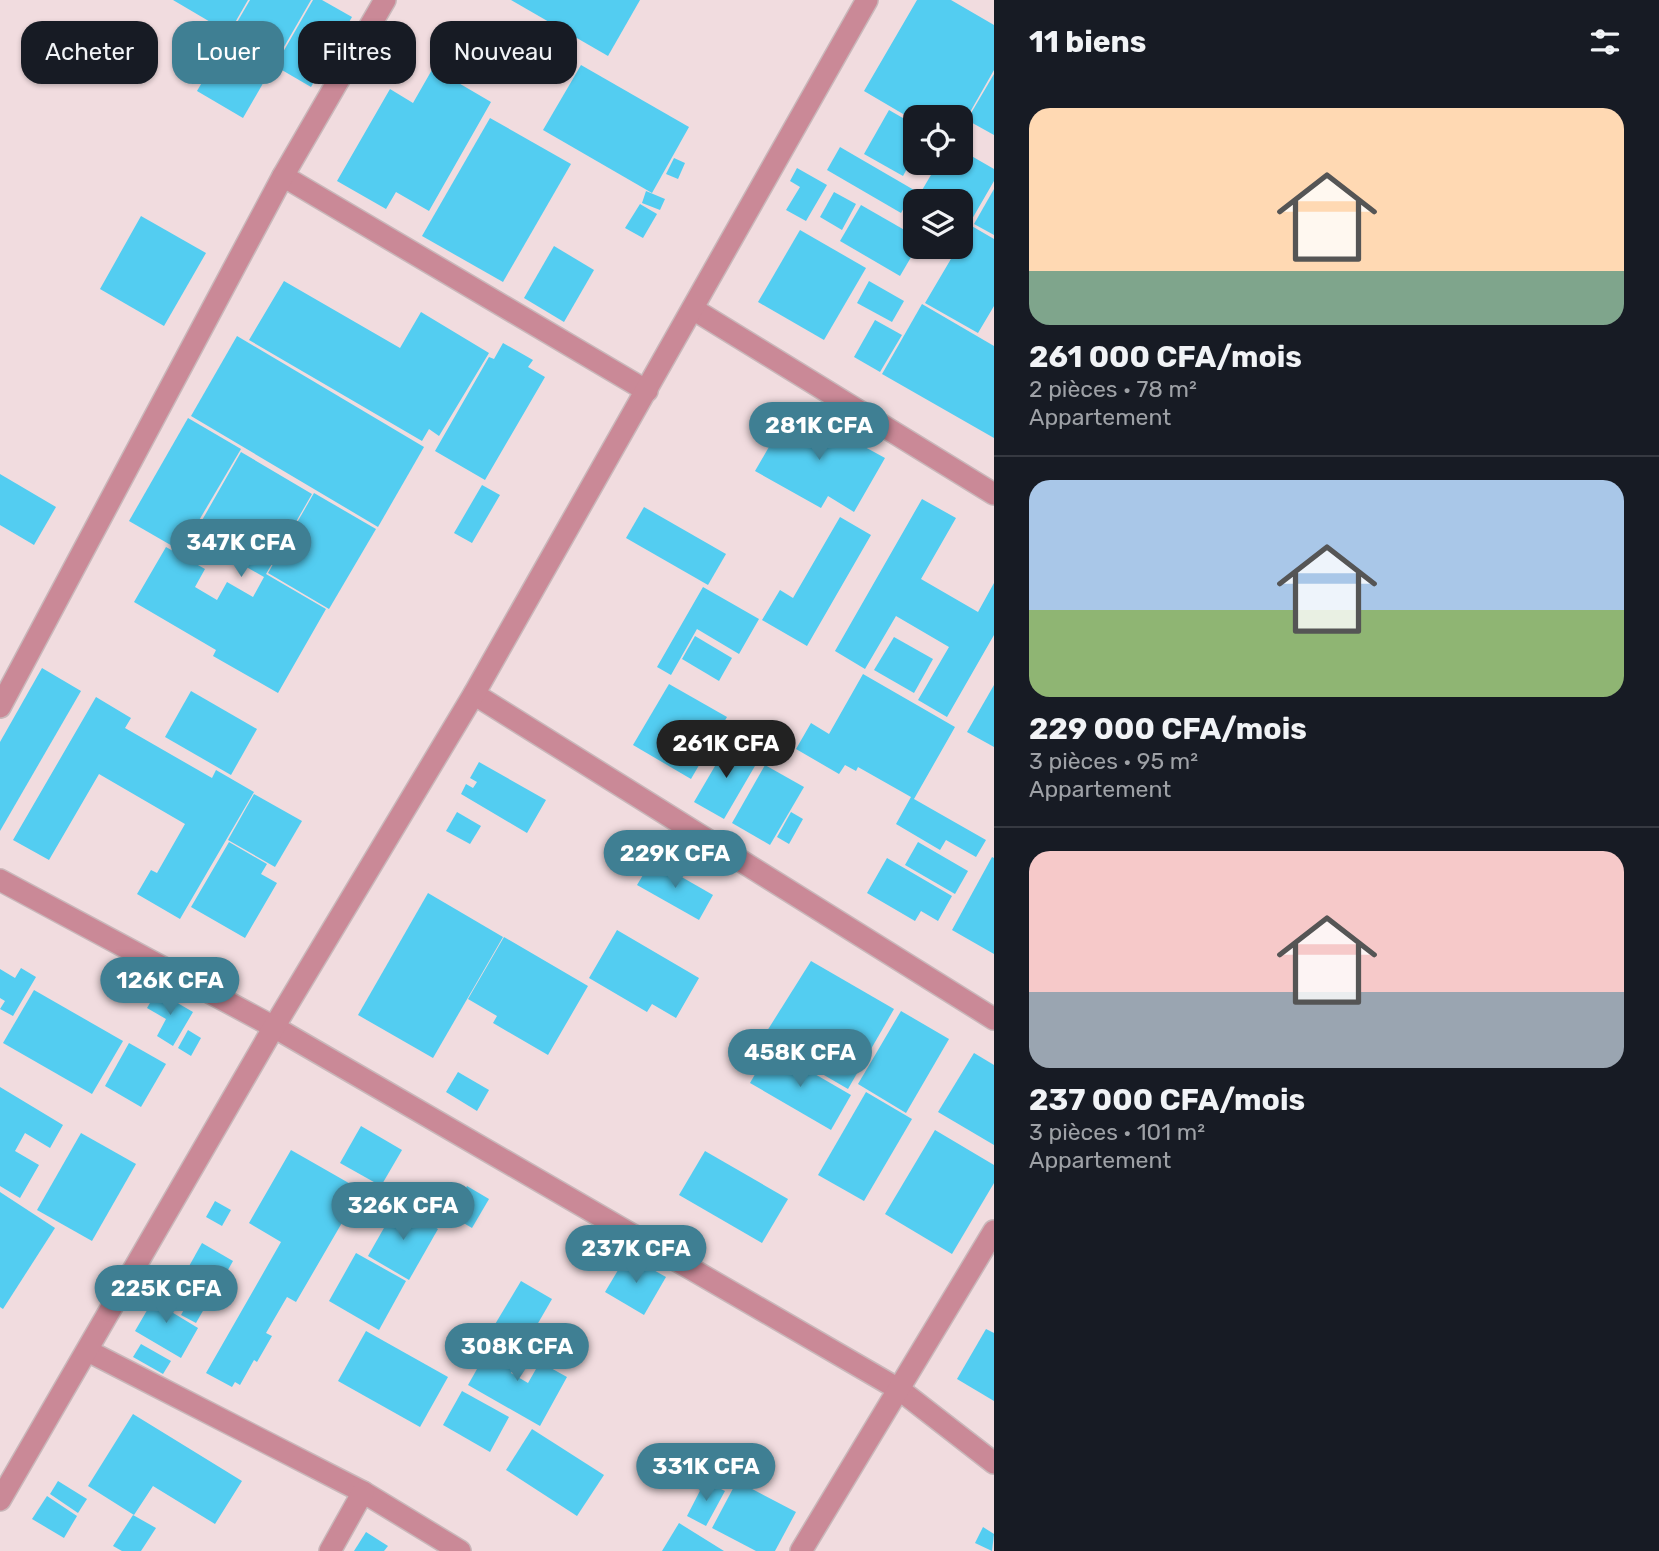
<!DOCTYPE html>
<html lang="fr">
<meta charset="utf-8">
<style>
:root{--surface:#171b24;--page:#242831;--text:#f1f3f6;--muted:#9ea1a6;--line:#363941;--accent:#3f7f93}
body{margin:0;font-family:Rubik,sans-serif;background:var(--page);color:var(--text);height:100vh;display:flex;flex-direction:column;font-size:26px;white-space:nowrap}
*{box-sizing:border-box;margin:0}
p{font-size:23px;color:var(--muted)}
.icon{flex:none;width:38px;height:38px;fill:none;stroke:currentColor;stroke-width:2;stroke-linecap:round;stroke-linejoin:round}
.map{position:relative;flex:1;overflow:hidden}
.side{display:flex;flex-direction:column;background:var(--surface);width:665px}
.side>*{flex:none}
.guide{position:absolute;left:21px;top:21px;width:665px;height:63px;display:flex;gap:14px}
.tools{position:absolute;left:903px;top:105px;display:grid;gap:14px}
.tools a{display:grid;place-items:center;width:70px;height:70px;border-radius:14px;background:var(--surface);box-shadow:0 2px 5px #0004;font-size:35px}
.price{position:absolute;translate:-50% -60px;padding:0 16px;border-radius:24px;background:var(--accent);color:#fff;font-size:23px;line-height:46px;filter:drop-shadow(0 2px 4px #0008)}
.price::after{content:'';position:absolute;left:50%;top:42px;width:21px;height:16px;margin-left:-10px;background:inherit;clip-path:polygon(0 0,100% 0,50% 100%)}
.price.on{background:#222;color:#fff}
ul{padding:0;list-style:none}
li{display:grid;align-content:center;gap:14px;height:371px;padding:0 35px}
li+li{border-top:2px solid var(--line)}
li span{display:grid;place-items:center;height:217px;border-radius:21px;color:#555}
li>.icon{margin-inline-start:auto}
span .icon{width:126px;height:126px;fill:#fffc;stroke-width:1}
li b{font-size:30px}
h2{display:flex;justify-content:space-between;align-items:center;height:84px;padding:0 35px;font-size:30px}
.tag{padding:0 24px;border-radius:21px;background:var(--surface);box-shadow:0 2px 5px #0004;font-size:24px;line-height:63px}
.tag.on{background:var(--accent);color:#fff}
main{display:flex;flex:1;min-height:0}
.map>svg:first-child{display:block}
.building{fill:#53cdf1}
.lines{fill:none;stroke-linecap:round;stroke-linejoin:round}
.street-casing{stroke:#c9b7ba;stroke-width:24}
.street{stroke:#ca8997;stroke-width:21}
</style>
<main>
<div class="map">
<svg width="994" height="1551" viewBox="0 0 994 1551">
<rect width="100%" height="100%" fill="#f1dcdf"/>
<!-- building -->
<g class="building">
<path d="M173,0h75l-19,33z"/>
<path d="M250,0h61l-68,118 -46,-27z"/>
<path d="M313,0h9l30,17 -41,70 -36,-21z"/>
<path d="M511,0h129l-32,56z"/>
<path d="M917,0h34l43,25v45l-33,58v-11h-46v4l-51,-30z"/>
<path d="M581,65l108,62 -37,66 -109,-63z"/>
<path d="M433,68l58,34 -62,109 -33,-19 -10,17 -49,-28 53,-92 23,14z"/>
<path d="M994,74v61l-27,-15z"/>
<path d="M889,110l26,15v29l-12,22 -39,-22z"/>
<path d="M490,118l81,46 -68,118 -81,-46z"/>
<path d="M840,147l74,43 -13,23 -74,-43z"/>
<path d="M961,150l33,19v12l-26,45 -7,-4v-21h-36l-7,-4 20,-34h23z"/>
<path d="M674,158l11,5 -7,16 -12,-5z"/>
<path d="M797,168l30,17 -21,36 -20,-11 14,-23 -10,-6z"/>
<path d="M994,189v46l-20,-11z"/>
<path d="M646,191l19,8 -5,11 -18,-7z"/>
<path d="M834,192l22,12 -14,26 -22,-13z"/>
<path d="M640,204l17,10 -14,24 -18,-10z"/>
<path d="M861,205l54,31 2,11 -17,29 -60,-35z"/>
<path d="M141,216l65,37 -42,73 -64,-37z"/>
<path d="M970,225l24,14v67l-16,27 -53,-30 33,-56h3z"/>
<path d="M800,230l66,38 -42,72 -66,-38z"/>
<path d="M554,246l40,24 -30,52 -40,-24z"/>
<path d="M284,281l116,67 21,-36 68,41 -50,83 -10,-7 -7,12 -173,-101z"/>
<path d="M869,281l35,20 -12,21 -35,-19z"/>
<path d="M922,304l72,42v92l-112,-64z"/>
<path d="M875,320l27,15 -22,37 -26,-15z"/>
<path d="M237,336l187,111 -46,80 -187,-111z"/>
<path d="M503,343l30,17 -5,7 17,10 -60,103 -50,-29 54,-94 5,2z"/>
<path d="M792,407l93,51 -31,54 -26,-16 -7,12 -66,-37z"/>
<path d="M188,418l53,31 -60,102 -52,-30z"/>
<path d="M241,452l71,42 -46,80 60,35 -48,84 -65,-37 3,-6 -82,-48 32,-55 39,22 -10,18 22,13 10,-18 26,15 11,-20 -71,-41z"/>
<path d="M0,474l56,33 -22,38 -34,-20z"/>
<path d="M482,485l18,10 -28,48 -18,-10z"/>
<path d="M314,493l62,36 -47,80 -61,-36z"/>
<path d="M922,499l34,19 -35,61 57,33 16,-29v52l-47,82 -29,-17 31,-53 -53,-31 -31,53 -30,-18z"/>
<path d="M644,507l82,47 -18,31 -82,-47z"/>
<path d="M840,517l31,18 -64,111 -45,-26 18,-30 13,8z"/>
<path d="M703,587l56,32 -20,35 -42,-25 -26,46 -14,-8z"/>
<path d="M695,636l37,22 -13,23 -37,-22z"/>
<path d="M894,637l39,22 -19,34 -40,-23z"/>
<path d="M42,668l39,23 -81,140v-89z"/>
<path d="M863,674l92,53 -41,72 72,41 -10,17 -30,-17 -6,10 -44,-26 15,-27 -53,-30 -2,4 -11,-6 -6,9 -43,-25 15,-26 18,11z"/>
<path d="M669,684l58,33 -36,62 -58,-34z"/>
<path d="M994,685v62l-27,-15z"/>
<path d="M191,691l66,38 -26,46 -66,-38z"/>
<path d="M96,697l35,21 -6,10 87,50 4,-8 38,22 -74,127 -43,-25 14,-24 6,3 28,-49 -86,-50 -50,86 -36,-20z"/>
<path d="M729,742l30,17 -35,60 -30,-17z"/>
<path d="M479,762l67,38 -19,33 -66,-39 5,-10 7,4 4,-6 -7,-4z"/>
<path d="M765,765l39,22 -34,58 -38,-22z"/>
<path d="M254,794l48,27 -27,46 -47,-27z"/>
<path d="M457,812l24,14 -11,18 -24,-13z"/>
<path d="M791,812l12,7 -14,25 -12,-7z"/>
<path d="M229,842l38,22 -6,10 16,9 -32,55 -54,-31z"/>
<path d="M918,842l50,29 -13,23 -50,-29z"/>
<path d="M992,857l2,1v96l-42,-24z"/>
<path d="M887,858l65,38 -14,25 -17,-10 -6,10 -48,-28z"/>
<path d="M652,860l61,35 -14,25 -62,-35z"/>
<path d="M428,893l75,44 -70,121 -75,-43z"/>
<path d="M617,930l82,48 -23,40 -24,-14 -5,8 -58,-34z"/>
<path d="M504,937l84,49 -40,69 -55,-32 4,-7 -29,-17z"/>
<path d="M811,961l83,48 -46,80 -86,-50z"/>
<path d="M21,968l15,9 -23,39 -13,-7 5,-8 -5,-3v-29l15,9z"/>
<path d="M34,990l89,51 -31,53 -89,-51z"/>
<path d="M157,991l36,21 -20,34 -16,-10 9,-17 -19,-11z"/>
<path d="M901,1011l48,28 -43,74 -48,-29z"/>
<path d="M188,1030l13,8 -10,18 -13,-8z"/>
<path d="M129,1043l37,21 -25,43 -36,-21z"/>
<path d="M770,1048l81,47 -20,35 -81,-47z"/>
<path d="M974,1053l20,12v80l-56,-33z"/>
<path d="M458,1072l31,18 -12,21 -31,-19z"/>
<path d="M0,1087l63,38 -13,23 -25,-15 -10,18 24,14 -19,33 -20,-12z"/>
<path d="M866,1092l46,27 -48,82 -46,-26z"/>
<path d="M361,1126l41,24 -21,36 -41,-23z"/>
<path d="M935,1130l59,35v18l-42,71 -67,-40z"/>
<path d="M81,1133l55,31 -44,77 -55,-31z"/>
<path d="M291,1150l70,40 -65,112 -9,-5 -21,36 6,3 -15,26 -3,-2 -14,25 -5,-3 -3,5 -26,-14 75,-131 -32,-19z"/>
<path d="M705,1151l83,48 -26,44 -83,-48z"/>
<path d="M467,1186l22,13 -17,29 -22,-13z"/>
<path d="M0,1192l55,36 -52,81 -3,-2z"/>
<path d="M215,1201l16,9 -9,16 -16,-9z"/>
<path d="M397,1205l41,24 -29,51 -41,-24z"/>
<path d="M202,1243l31,18 -14,25 -31,-18z"/>
<path d="M356,1253l50,28 -27,49 -50,-29z"/>
<path d="M627,1255l39,22 -22,38 -39,-23z"/>
<path d="M521,1281l31,18 -26,45 -32,-18z"/>
<path d="M197,1286l15,9 -16,28 -15,-8z"/>
<path d="M160,1288l17,10 -7,13 28,17 -17,30 -46,-27z"/>
<path d="M986,1329l8,4v68l-37,-22z"/>
<path d="M366,1331l82,46 -28,50 -82,-46z"/>
<path d="M495,1337l28,15 -12,21 17,10 12,-21 27,15 -27,49 -72,-41z"/>
<path d="M141,1344l30,17 -8,13 -30,-17z"/>
<path d="M462,1391l47,26 -19,35 -47,-27z"/>
<path d="M133,1414l109,67 -27,43 -62,-38 -19,29 -46,-29z"/>
<path d="M532,1429l72,46 -27,41 -71,-46z"/>
<path d="M58,1481l29,18 -9,14 -28,-19z"/>
<path d="M705,1481l20,10 -19,35 -19,-10z"/>
<path d="M737,1481l59,31 -21,39h-19l-44,-23z"/>
<path d="M47,1496l30,20 -13,22 -32,-19z"/>
<path d="M133,1515l23,13 -15,23h-19l-9,-5z"/>
<path d="M679,1523l45,28h-62z"/>
<path d="M983,1527l11,7 -2,17 -17,-8z"/>
<path d="M366,1532l22,14 -4,5h-30z"/>
</g>
<g class="lines">
<defs>
<g id="street">
<path d="M283,176l364,215"/>
<path d="M693,309l301,185"/>
<path d="M474,694l520,325"/>
<path d="M0,707l283,-531 102,-176"/>
<path d="M0,880l274,147 626,363 94,73"/>
<path d="M88,1351l275,141 97,59"/>
<path d="M0,1500l274,-473 200,-333 393,-694"/>
<path d="M330,1551l33,-59"/>
<path d="M801,1551l193,-320"/>
</g>
</defs>
<!-- street casing -->
<use href="#street" class="street-casing"/>
<!-- street -->
<use href="#street" class="street"/>
</g>
</svg>
<div class="tools">
<a><svg class="icon" aria-label="locate" viewBox="0 0 24 24"><circle cx="12" cy="12" r="6"/><path d="M12 2v4M12 18v4M2 12h4M18 12h4"/></svg></a>
<a><svg class="icon" aria-label="layers" viewBox="0 0 24 24"><path d="M12 4l9 5-9 5-9-5zM3 14l9 5 9-5"/></svg></a>
</div>
<b class="price" style="left:819px;top:462px">281K CFA</b>
<b class="price" style="left:241px;top:579px">347K CFA</b>
<b class="price on" style="left:726px;top:780px">261K CFA</b>
<b class="price" style="left:675px;top:890px">229K CFA</b>
<b class="price" style="left:170px;top:1017px">126K CFA</b>
<b class="price" style="left:800px;top:1089px">458K CFA</b>
<b class="price" style="left:403px;top:1242px">326K CFA</b>
<b class="price" style="left:636px;top:1285px">237K CFA</b>
<b class="price" style="left:166px;top:1325px">225K CFA</b>
<b class="price" style="left:517px;top:1383px">308K CFA</b>
<b class="price" style="left:706px;top:1503px">331K CFA</b>
<div class="guide">
<a class="tag">Acheter</a>
<a class="tag on">Louer</a>
<a class="tag">Filtres</a>
<a class="tag">Nouveau</a>
</div>
</div>
<section class="side">
<h2>11 biens<svg class="icon" aria-label="filters" viewBox="0 0 24 24"><path d="M4 7h16M4 17h16"/><circle cx="9" cy="7" r="2"/><circle cx="15" cy="17" r="2"/></svg></h2>
<ul>
<li><span style="background:linear-gradient(#ffd9b3 75%,#7fa58c 0)"><svg class="icon" aria-label="home" viewBox="0 0 24 24"><path d="M3 11l9-7 9 7M6 9v11h12V9"/></svg></span><div><b>261 000 CFA/mois</b><p>2 pièces · 78 m²</p><p>Appartement</p></div></li>
<li><span style="background:linear-gradient(#a9c7e8 60%,#8fb573 0)"><svg class="icon" aria-label="home" viewBox="0 0 24 24"><path d="M3 11l9-7 9 7M6 9v11h12V9"/></svg></span><div><b>229 000 CFA/mois</b><p>3 pièces · 95 m²</p><p>Appartement</p></div></li>
<li><span style="background:linear-gradient(#f6c9c9 65%,#9aa5b1 0)"><svg class="icon" aria-label="home" viewBox="0 0 24 24"><path d="M3 11l9-7 9 7M6 9v11h12V9"/></svg></span><div><b>237 000 CFA/mois</b><p>3 pièces · 101 m²</p><p>Appartement</p></div></li>
</ul>
</section>
</main>
